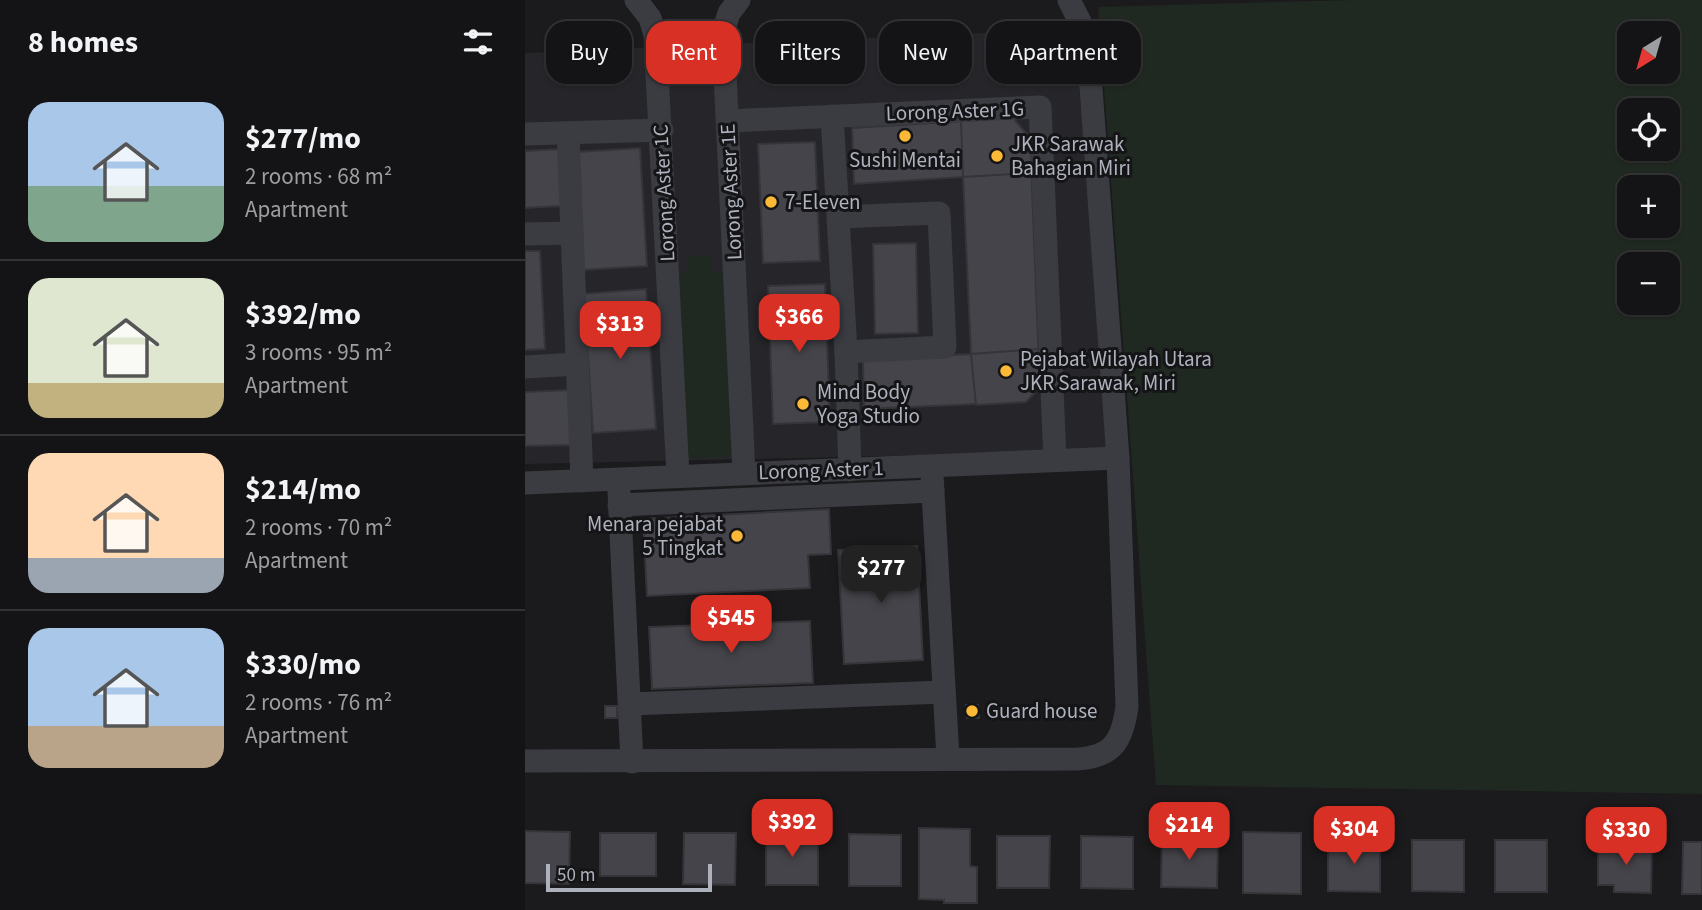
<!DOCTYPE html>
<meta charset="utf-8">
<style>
:root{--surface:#141416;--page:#1d1d1f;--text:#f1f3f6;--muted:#9d9ea1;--line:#333335;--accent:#d93025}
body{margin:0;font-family:"Source Sans 3",sans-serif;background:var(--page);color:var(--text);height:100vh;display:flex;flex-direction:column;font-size:26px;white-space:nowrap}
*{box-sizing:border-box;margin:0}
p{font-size:23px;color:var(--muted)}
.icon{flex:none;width:38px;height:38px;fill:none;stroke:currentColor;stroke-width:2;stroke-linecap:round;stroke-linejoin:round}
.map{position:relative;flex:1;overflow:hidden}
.side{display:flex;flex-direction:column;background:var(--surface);width:525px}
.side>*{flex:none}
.guide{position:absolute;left:21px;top:21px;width:665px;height:63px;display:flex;gap:14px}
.needle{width:46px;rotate:217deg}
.buttons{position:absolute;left:1092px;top:21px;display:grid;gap:14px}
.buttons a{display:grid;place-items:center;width:63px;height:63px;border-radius:14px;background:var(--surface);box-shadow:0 2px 5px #0004,0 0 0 2px var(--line);font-size:35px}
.scale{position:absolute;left:21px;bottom:18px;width:166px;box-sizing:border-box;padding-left:7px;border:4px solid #adb2bd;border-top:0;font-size:19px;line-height:24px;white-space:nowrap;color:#adb2bd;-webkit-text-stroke:5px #151518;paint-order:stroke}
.price{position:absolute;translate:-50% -60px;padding:0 16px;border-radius:14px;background:var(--accent);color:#fff;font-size:23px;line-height:46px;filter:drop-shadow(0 2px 4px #0008)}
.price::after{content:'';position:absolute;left:50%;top:42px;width:21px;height:16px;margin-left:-10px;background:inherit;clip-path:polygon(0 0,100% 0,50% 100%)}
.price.current{background:#222;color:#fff}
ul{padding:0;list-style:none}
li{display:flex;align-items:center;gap:21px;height:175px;padding:0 28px}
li+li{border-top:2px solid var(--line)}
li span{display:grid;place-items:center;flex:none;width:196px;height:140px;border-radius:21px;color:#555}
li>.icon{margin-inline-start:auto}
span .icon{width:84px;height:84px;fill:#fffc;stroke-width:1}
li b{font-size:30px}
h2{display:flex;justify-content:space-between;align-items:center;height:84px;padding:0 28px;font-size:30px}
.tag{padding:0 24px;border-radius:21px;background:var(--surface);box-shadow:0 2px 5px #0004,0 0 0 2px var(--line);font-size:24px;line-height:63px}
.tag.current{background:var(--accent);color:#fff}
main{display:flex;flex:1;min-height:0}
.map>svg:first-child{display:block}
.built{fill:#26262a}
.green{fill:#202921;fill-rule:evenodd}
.building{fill:#44444a;stroke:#343439;stroke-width:2}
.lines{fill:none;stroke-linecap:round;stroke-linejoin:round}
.minor{stroke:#3b3c42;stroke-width:23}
.poi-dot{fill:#fbb935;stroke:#151518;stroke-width:2.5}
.labels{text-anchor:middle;stroke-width:6;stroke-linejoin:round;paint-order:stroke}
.street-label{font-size:21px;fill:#adb2bd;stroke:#151518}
.poi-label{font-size:21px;fill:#adb2bd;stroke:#151518;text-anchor:start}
</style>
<main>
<section class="side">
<h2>8 homes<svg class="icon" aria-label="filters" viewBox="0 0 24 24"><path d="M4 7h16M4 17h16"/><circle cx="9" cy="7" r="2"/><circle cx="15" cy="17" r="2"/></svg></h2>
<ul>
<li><span style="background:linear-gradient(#a9c7e8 60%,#7fa58c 0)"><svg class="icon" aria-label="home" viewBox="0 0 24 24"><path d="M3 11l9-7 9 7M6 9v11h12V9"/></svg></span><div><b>$277/mo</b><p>2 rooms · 68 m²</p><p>Apartment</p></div></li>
<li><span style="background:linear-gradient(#dfe7d0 75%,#c2b280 0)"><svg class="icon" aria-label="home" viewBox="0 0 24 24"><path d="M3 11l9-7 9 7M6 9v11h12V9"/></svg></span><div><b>$392/mo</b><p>3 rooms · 95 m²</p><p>Apartment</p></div></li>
<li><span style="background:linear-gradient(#ffd9b3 75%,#9aa5b1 0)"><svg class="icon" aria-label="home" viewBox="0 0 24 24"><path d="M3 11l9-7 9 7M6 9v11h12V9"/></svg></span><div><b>$214/mo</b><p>2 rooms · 70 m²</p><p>Apartment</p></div></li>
<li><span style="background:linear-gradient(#a9c7e8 70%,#b9a48a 0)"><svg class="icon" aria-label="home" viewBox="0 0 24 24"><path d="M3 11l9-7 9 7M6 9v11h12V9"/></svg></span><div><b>$330/mo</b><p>2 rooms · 76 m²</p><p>Apartment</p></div></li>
</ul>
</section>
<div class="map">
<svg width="1177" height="910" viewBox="0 0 1177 910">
<rect width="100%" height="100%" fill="#1b1b1d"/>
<!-- built -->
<path class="built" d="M549,29l37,422 -586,13v-411z"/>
<!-- green -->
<g class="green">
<path d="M832,0h345v794l-546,-9 -58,-778zM1104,33h39v39h-39zM1104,110h39v39h-39zM1104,187h39v39h-39zM1104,264h39v39h-39z"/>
<path d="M187,256l1,16h11l9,179 -4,6 -36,1 -7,-5 -9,-179 12,-1 -1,-16z"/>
</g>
<!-- building -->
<g class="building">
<path d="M488,118l17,20 10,249 -14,15 -162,7 -1,-49 108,-6 -8,-177 -109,7 -2,-56z"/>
<path d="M488,118l17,20 2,35 -69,4 -2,-56z"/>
<path d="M290,142l5,119 -57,2 -5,-119z"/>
<path d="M115,148l7,118 -64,4 -7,-118z"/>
<path d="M35,149l1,57 -36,2v-57z"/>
<path d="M391,243l2,90 -43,1 -2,-90z"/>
<path d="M0,251h15l5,98 -20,1z"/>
<path d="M300,284l5,138 -57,2 -5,-138z"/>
<path d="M121,289l10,140 -63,4 -9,-139z"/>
<path d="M513,349l2,38 -14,15 -50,3 -5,-51z"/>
<path d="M45,390l4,55 -49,1v-54z"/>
<path d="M304,509l2,45 -23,1 2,33 -163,8 -4,-77z"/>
<path d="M392,546l6,114 -79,4 -6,-114z"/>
<path d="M285,621l3,62 -161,6 -3,-62z"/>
<path d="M441,705h12l1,13h-12z"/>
<rect x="80" y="706" width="12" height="12"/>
<path d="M394,828l51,1v37l7,1v36h-33v-3l-25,-1z"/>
<path d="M0,831l45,1 -1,52 -44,-1z"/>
<path d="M718,832l58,1v61l-58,-1z"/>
<rect x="75" y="833" width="56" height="43"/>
<path d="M159,833h52l-1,52 -52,-1z"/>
<rect x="241" y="833" width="52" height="52"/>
<path d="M324,834l52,1v51h-52z"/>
<path d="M472,836h53l-1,52h-52z"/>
<path d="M556,836l52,1v52l-52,-1z"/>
<path d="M637,836l56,2 -1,50 -56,-1z"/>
<path d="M803,839l52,1v52l-52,-1z"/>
<path d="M887,840h52v52l-52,-1z"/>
<rect x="970" y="840" width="52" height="52"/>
<path d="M1089,842l38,1 -1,50 -37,-1v-7h-16v-37h16z"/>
<path d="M1158,842h19v52h-20z"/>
</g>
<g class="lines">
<!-- minor -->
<g class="minor">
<path d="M111,0l14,18 5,17 23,441"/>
<path d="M214,0l-10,13 -6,19 21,441"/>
<path d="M307,116l14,236 4,118"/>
<path d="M203,121l312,-14 15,353"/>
<path d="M43,133l14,348"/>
<path d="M0,134l137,-4"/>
<path d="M314,217l100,-4 6,134 -99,5"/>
<path d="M0,234l47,-1"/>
<path d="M0,367l52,-3"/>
<path d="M407,475l16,283"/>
<path d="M0,483l593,-25"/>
<path d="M94,492l13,270"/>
<path d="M94,505l314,-14"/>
<path d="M105,704l314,-12"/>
<path d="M0,761l552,-2c36,-2 45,-18 50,-52l-9,-249 -27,-370 -9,-62 -13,-26"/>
</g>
</g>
<!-- markers -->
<g class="poi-dot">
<circle cx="380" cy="136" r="7"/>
<circle cx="472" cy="156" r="7"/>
<circle cx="246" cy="202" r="7"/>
<circle cx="481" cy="371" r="7"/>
<circle cx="278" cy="404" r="7"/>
<circle cx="212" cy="536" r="7"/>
<circle cx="447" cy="711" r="7"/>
</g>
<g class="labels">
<!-- street labels -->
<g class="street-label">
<text transform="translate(430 111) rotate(-2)" y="7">Lorong Aster 1G</text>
<text transform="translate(206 192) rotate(-93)" y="7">Lorong Aster 1E</text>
<text transform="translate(139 193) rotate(-93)" y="7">Lorong Aster 1C</text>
<text transform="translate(296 470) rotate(-2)" y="7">Lorong Aster 1</text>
</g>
<!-- poi labels -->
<g class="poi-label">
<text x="486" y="151">JKR Sarawak<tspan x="486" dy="24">Bahagian Miri</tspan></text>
<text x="380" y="167" text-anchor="middle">Sushi Mentai</text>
<text x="260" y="209">7-Eleven</text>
<text x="495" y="366">Pejabat Wilayah Utara<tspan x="495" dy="24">JKR Sarawak, Miri</tspan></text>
<text x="292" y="399">Mind Body<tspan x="292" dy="24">Yoga Studio</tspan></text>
<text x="198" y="531" text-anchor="end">Menara pejabat<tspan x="198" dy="24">5 Tingkat</tspan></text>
<text x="461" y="718">Guard house</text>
</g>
</g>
</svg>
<div class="buttons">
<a><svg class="needle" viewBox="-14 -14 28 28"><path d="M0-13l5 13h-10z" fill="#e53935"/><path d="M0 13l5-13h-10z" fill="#9d9ea1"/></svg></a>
<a><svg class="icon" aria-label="locate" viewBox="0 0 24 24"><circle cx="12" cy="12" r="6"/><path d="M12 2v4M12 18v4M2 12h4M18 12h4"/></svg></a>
<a>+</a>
<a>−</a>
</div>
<div class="scale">50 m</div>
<b class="price" style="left:274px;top:354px">$366</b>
<b class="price" style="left:95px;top:361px">$313</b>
<b class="price current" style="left:356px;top:605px">$277</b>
<b class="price" style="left:206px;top:655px">$545</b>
<b class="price" style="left:267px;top:859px">$392</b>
<b class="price" style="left:664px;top:862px">$214</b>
<b class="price" style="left:829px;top:866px">$304</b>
<b class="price" style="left:1101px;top:867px">$330</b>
<div class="guide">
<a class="tag">Buy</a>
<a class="tag current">Rent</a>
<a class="tag">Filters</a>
<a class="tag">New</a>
<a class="tag">Apartment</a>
</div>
</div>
</main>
